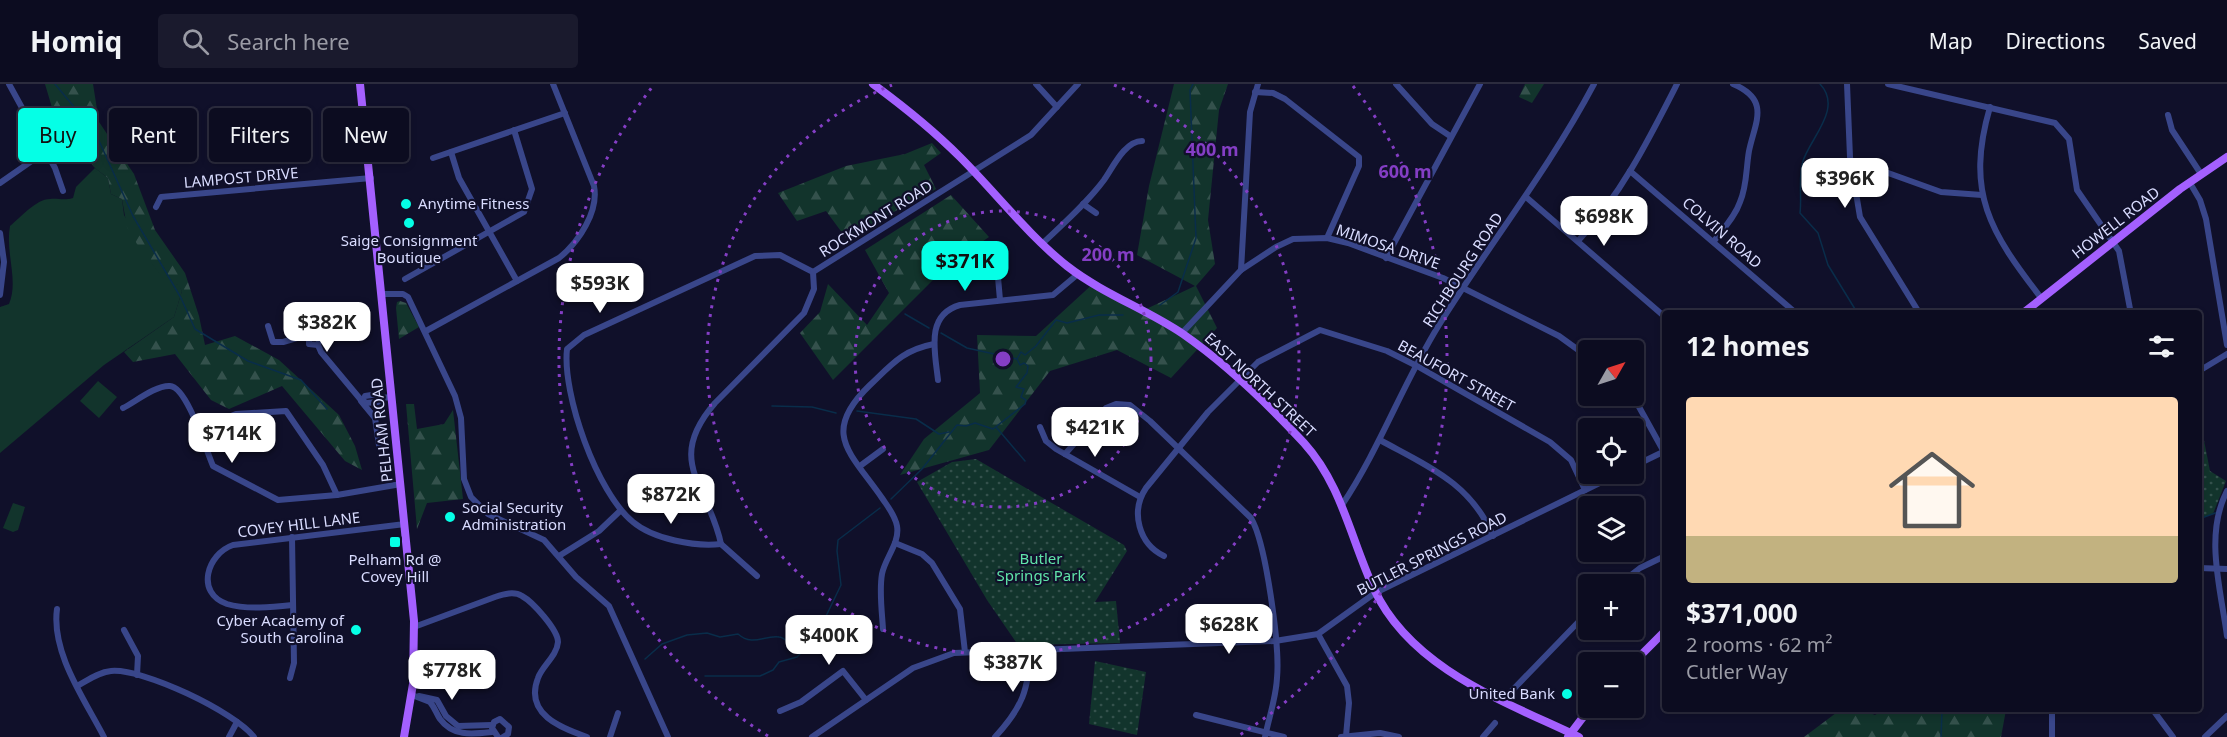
<!DOCTYPE html>
<meta charset="utf-8">
<style>
:root{--surface:#0c0c20;--page:#1a1a2d;--text:#f1f3f6;--muted:#9a9ba5;--line:#2c2c3e;--accent:#05ffe6}
body{margin:0;font-family:"Noto Sans",sans-serif;background:var(--page);color:var(--text);height:100vh;display:flex;flex-direction:column;font-size:22px;white-space:nowrap}
*{box-sizing:border-box;margin:0}
p{font-size:20px;color:var(--muted)}
.icon{flex:none;width:33px;height:33px;fill:none;stroke:currentColor;stroke-width:2;stroke-linecap:round;stroke-linejoin:round}
.map{position:relative;flex:1;overflow:hidden}
.panel{position:absolute;left:1662px;top:226px;width:540px;height:402px;display:flex;flex-direction:column;background:var(--surface);border-radius:6px;box-shadow:0 3px 9px #0003,0 0 0 2px var(--line)}
.panel>*{flex:none}
.banner{position:absolute;left:18px;top:24px;width:570px;height:54px;display:flex;gap:12px}
.needle{width:39px;rotate:51deg}
.buttons{position:absolute;left:1578px;top:256px;display:grid;gap:12px}
.buttons a{display:grid;place-items:center;width:66px;height:66px;border-radius:6px;background:var(--surface);box-shadow:0 3px 9px #0003,0 0 0 2px var(--line);font-size:30px}
.price{position:absolute;translate:-50% -51px;padding:0 14px;border-radius:12px;background:#fff;color:#222;font-size:20px;line-height:39px;filter:drop-shadow(0 2px 3px #0008)}
.price::after{content:'';position:absolute;left:50%;top:36px;width:18px;height:14px;margin-left:-9px;background:inherit;clip-path:polygon(0 0,100% 0,50% 100%)}
.price.selected{background:var(--accent);color:#111}
ul{padding:0;list-style:none}
li{display:grid;align-content:center;gap:12px;height:318px;padding:0 24px}
li+li{border-top:2px solid var(--line)}
li span{display:grid;place-items:center;height:186px;border-radius:6px;color:#555}
li>.icon{margin-inline-start:auto}
span .icon{width:108px;height:108px;fill:#fffc;stroke-width:1}
li b{font-size:26px}
h2{display:flex;justify-content:space-between;align-items:center;height:72px;padding:0 24px;font-size:26px}
.chip{padding:0 21px;border-radius:6px;background:var(--surface);box-shadow:0 3px 9px #0003,0 0 0 2px var(--line);font-size:21px;line-height:54px}
.chip.selected{background:var(--accent);color:#111}
header{display:flex;align-items:center;gap:36px;box-sizing:border-box;height:84px;padding:0 30px;background:var(--surface);border-bottom:2px solid var(--line)}
header strong{font-size:28px}
nav{display:flex;gap:33px;margin-inline-start:auto;font-size:21px}
.search{width:420px;height:54px;background:var(--page);display:flex;align-items:center;gap:15px;box-sizing:border-box;padding:0 21px;border-radius:6px;color:var(--muted);font-size:22px}
.map>svg:first-child{display:block}
.green{fill:#12342c}
.forest{fill:url(#forest-firs)}
.park{fill:url(#park-dots)}
.lines{fill:none;stroke-linecap:round;stroke-linejoin:round}
.stream{stroke:#092d4a;stroke-width:1.5}
.minor{stroke:#39468a;stroke-width:6}
.major{stroke:#a460ff;stroke-width:8}
.ring{fill:none;stroke:#843ec5;stroke-width:3;stroke-dasharray:3 6}
.poi-dot{fill:#05ffe6;stroke:#10102a;stroke-width:2}
.labels{text-anchor:middle;stroke-width:4.5;stroke-linejoin:round;paint-order:stroke}
.street-label{font-size:15px;fill:#d9dcff;stroke:#10102a}
.poi-label{font-size:15px;fill:#d9dcff;stroke:#10102a;text-anchor:start}
.park-label{font-size:15px;fill:#60e4a9;stroke:#10102a}
.centre{fill:#843ec5;stroke:#10102a;stroke-width:3}
.ring-label{font-size:18px;text-anchor:middle;font-weight:bold;fill:#843ec5;stroke:#10102a;stroke-width:4.5;stroke-linejoin:round;paint-order:stroke}
</style>
<header>
<strong>Homiq</strong>
<div class="search"><svg class="icon" aria-label="search" viewBox="0 0 24 24"><circle cx="10" cy="10" r="6"/><path d="M15 15l6 6"/></svg>Search here</div>
<nav><a>Map</a><a>Directions</a><a>Saved</a></nav>
</header>
<div class="map">
<svg width="2227" height="653" viewBox="0 0 2227 653">
<defs>
<pattern id="forest-firs" width="22" height="20" patternUnits="userSpaceOnUse" patternTransform="scale(1.5)"><rect width="22" height="20" fill="#12342c"/><path d="M5 1l3.5 6h-7zM16 11l3.5 6h-7z" fill="#34514c"/></pattern>
<pattern id="park-dots" width="8" height="8" patternUnits="userSpaceOnUse" patternTransform="scale(1.5)"><rect width="8" height="8" fill="#12342c"/><path d="M2 2h.1M6 6h.1" fill="none" stroke="#34514c" stroke-width="1.8" stroke-linecap="round"/></pattern>
</defs>
<rect width="100%" height="100%" fill="#10102a"/>
<!-- green -->
<g class="green">
<path d="M95,84l13,10 3,16 11,5 2,16 28,48 13,17 14,5 3,6 -8,26 -70,48 -104,88v-146l9,-3c10,-24 -4,-51 1,-78 10,-8 26,-27 40,-27 9,-1 13,2 23,-1l3,-11z"/>
<path d="M98,297l19,16 -18,21 -19,-17z"/>
<path d="M13,419l12,4 -7,23 -5,2 -10,-4z"/>
</g>
<!-- forest -->
<g class="forest">
<path d="M45,0h48l6,38 35,52 21,56 30,43 14,43 6,29 30,-9 44,24 60,55 16,31 7,24 -17,-9 -63,-75 -53,23 -18,-9 -36,-46 -42,8 -9,-10 50,-35 8,-26 -4,-6 -13,-4 -28,-37 -10,-17 -5,-28 -11,-5 -3,-16 -13,-10 -39,-47z"/>
<path d="M1174,0h54l-9,26 -11,110 7,44 -19,22 21,42 -46,50 -54,-28 -67,21 -61,79 -89,25 24,-36 56,-46 -3,-58 59,1 60,-55 48,29 51,-24 -58,-31 12,-69z"/>
<path d="M1525,0h19l-12,19 -13,-6z"/>
<path d="M932,59l9,10 -17,12 12,24 -90,49 -20,-27 -29,10 -19,-28 68,-27 59,-12z"/>
<path d="M951,111l38,42 -41,28 -115,115 -33,-47 20,-21 8,-28 39,41 22,-32 -24,-43z"/>
<path d="M400,217l6,2 13,24 -20,12 -3,-31 1,-6z"/>
<path d="M406,320h8l3,25 27,-5 9,-14 10,89 -36,4 -10,26z"/>
<path d="M1840,626h22l13,5 8,-5h123l-5,27h-197z"/>
</g>
<!-- park -->
<g class="park">
<path d="M2200,336l10,51 16,10 -13,33 -14,5z"/>
<path d="M976,375l148,86 3,6 -32,51 21,-1 4,42 -102,2 -31,-45 -70,-118 35,-20z"/>
<path d="M1095,577l51,11 -9,63 -48,-11z"/>
</g>
<g class="lines">
<!-- stream -->
<g class="stream">
<path d="M55,0l40,48 38,84 48,82 14,31 53,32 53,19 26,29"/>
<path d="M1820,0c23,24 -9,53 -17,77 -5,17 -1,35 -3,52l18,20 10,32 30,49"/>
<path d="M1160,221l18,-13 18,-54 -6,-148 3,-6"/>
<path d="M905,230l24,14"/>
<path d="M941,249l26,15 50,11"/>
<path d="M772,322l40,1 24,6"/>
<path d="M857,327l59,8 23,15 10,-2"/>
<path d="M996,343l29,34"/>
<path d="M891,415l31,-30 35,-44 9,1 9,-3 18,6 32,-25 1,-4 -5,-3 3,-8 -8,-2 11,-14 1,-7 -4,-3 -4,2 -3,-6 4,-7 4,3 11,-9 20,-26 11,3 32,-8h24"/>
<path d="M2199,435l19,-7"/>
<path d="M645,575l17,-15 25,-9 20,-2 13,4 18,-3c15,13 26,1 41,3 4,0 9,5 12,7l12,-6 12,1 26,-54 -4,-34 1,-11 42,-32"/>
<path d="M705,592h55l13,-6 6,-8 18,-5 18,-18"/>
<path d="M1941,653l1,-27"/>
</g>
<!-- minor -->
<g class="minor">
<path d="M9,0l46,84 8,23"/>
<path d="M1036,0l21,23"/>
<path d="M1396,0l36,40 18,12"/>
<path d="M1847,0l3,73 10,60 60,97"/>
<path d="M1888,0l167,39 14,16 8,51 42,61 12,63"/>
<path d="M1255,8l18,1 12,6 74,58v9l-32,72"/>
<path d="M1990,23c-25,86 0,125 52,192"/>
<path d="M2168,31l4,15 29,44"/>
<path d="M451,68l8,26 58,103"/>
<path d="M433,74l132,-45"/>
<path d="M1630,87l167,143"/>
<path d="M1853,93l24,-8 64,23 41,3"/>
<path d="M0,99l46,-32"/>
<path d="M2190,99l10,17 6,19 21,126"/>
<path d="M1526,113l139,120"/>
<path d="M1083,120l13,9"/>
<path d="M156,123l5,-10 210,-19"/>
<path d="M0,149l4,29 -4,33"/>
<path d="M1578,157c43,-46 71,-102 99,-157"/>
<path d="M1714,157c9,-12 21,-24 26,-39 7,-16 6,-34 9,-51 6,-29 22,-51 -16,-67"/>
<path d="M1042,160c21,-20 45,-41 62,-64 9,-13 21,-39 38,-39"/>
<path d="M1386,174l94,-174"/>
<path d="M997,182l3,34"/>
<path d="M1241,186l35,-23 17,-8 34,-1 21,5 95,35 116,58 29,21"/>
<path d="M813,188l218,-137 47,-51"/>
<path d="M405,195l119,-67 8,-23 -18,-59"/>
<path d="M383,210h20l5,3 47,99 6,22 3,61 7,18 17,17 56,26 32,37 33,29 59,131"/>
<path d="M268,242l5,16h10l31,-9 6,4 -2,8 -9,-1v-9"/>
<path d="M426,247l133,-73c20,-16 40,-47 35,-72l-41,-102"/>
<path d="M317,249l10,-8 36,-17"/>
<path d="M1182,249l59,-63 9,-158 8,-28"/>
<path d="M318,261l3,7 40,48 4,3 13,-1 3,-4 11,-1"/>
<path d="M2199,287l28,-17"/>
<path d="M938,296c-3,-28 -13,-65 22,-75l93,-10 25,-21"/>
<path d="M1633,312l31,56"/>
<path d="M363,316l2,-4 13,-2 3,4"/>
<path d="M361,317l14,17 4,27"/>
<path d="M123,324c12,-6 33,-23 47,-22 17,1 36,64 43,80l65,34 59,-5 64,-11"/>
<path d="M1040,343l6,14 10,8 84,48"/>
<path d="M197,346l39,-16 50,-3 37,54 14,30"/>
<path d="M1380,356c47,26 91,43 113,96"/>
<path d="M1065,370l41,-46 10,-4 14,1 20,16 101,97c15,25 29,129 26,160 -1,20 -8,39 -12,59"/>
<path d="M860,382l23,-17"/>
<path d="M1634,382l31,-15"/>
<path d="M2227,407c-23,44 -6,99 0,145"/>
<path d="M1342,421c38,-57 61,-122 97,-180 51,-82 110,-156 155,-241"/>
<path d="M895,459l27,11 10,9 28,46 5,43"/>
<path d="M721,460c-26,3 -68,-5 -88,-22 -36,-29 -71,-128 -66,-173l17,-14 171,-79 25,-1 33,17"/>
<path d="M721,460c-12,-59 -57,-82 -6,-141l89,-90 10,-24 -1,-17"/>
<path d="M721,460l36,32"/>
<path d="M559,472l40,-25 21,-20"/>
<path d="M1164,472c-25,-12 -34,-44 -18,-68l62,-76 50,-50 62,-32 67,21 30,15 133,76 21,18 14,30"/>
<path d="M2199,484l28,1"/>
<path d="M1618,501l22,-17 25,-12"/>
<path d="M293,521c-19,2 -47,5 -66,-1 -32,-11 -20,-50 6,-59l172,-21"/>
<path d="M57,525c-6,44 28,91 47,128"/>
<path d="M414,543l81,-30c9,-3 19,-6 27,-1 11,6 36,34 36,46 -1,14 -16,24 -20,36 -14,36 23,50 49,59"/>
<path d="M883,545c-1,-17 -4,-38 -1,-55 3,-16 18,-31 15,-48 -2,-11 -9,-19 -15,-28 -32,-46 -62,-65 -12,-113 22,-21 33,-35 64,-41"/>
<path d="M124,546l14,26 -1,19"/>
<path d="M1318,550l29,52 2,17 -3,33"/>
<path d="M290,594l4,-15 -2,-126"/>
<path d="M77,602c11,-6 22,-14 34,-15 32,-3 124,41 143,66"/>
<path d="M412,611l18,7c5,6 6,11 10,17 13,18 33,15 52,13"/>
<path d="M419,612l18,4 9,16 12,10 34,-1"/>
<path d="M1503,616l85,-88"/>
<path d="M2153,626l20,27"/>
<path d="M780,627l21,-9 42,-31 23,29"/>
<path d="M1196,631l88,22"/>
<path d="M229,653l8,-15"/>
<path d="M498,653l-6,-9 2,-6 6,-3 9,8 -1,7 -5,3"/>
<path d="M610,653l8,-24"/>
<path d="M812,653l101,-69 41,-15 321,-12 43,-7 57,-41 243,-119"/>
<path d="M995,653c28,-30 33,-47 36,-87"/>
<path d="M1341,653l39,-4 19,4"/>
<path d="M1483,653l12,-14"/>
<path d="M2052,653v-27"/>
<path d="M2205,653l22,-21"/>
</g>
<!-- major -->
<g class="major">
<path d="M360,0l54,537 -1,63 -9,53"/>
<path d="M873,0c30,22 60,46 87,73 36,36 68,78 107,109 36,28 79,43 116,68 43,30 85,70 121,109 38,42 47,97 70,146 37,80 132,113 205,148"/>
<path d="M2022,230l158,-125 47,-32"/>
<path d="M1633,579l32,-32"/>
<path d="M1568,653l22,-29"/>
</g>
</g>
<!-- distance rings -->
<g class="ring">
<circle cx="1003" cy="275" r="148"/>
<path d="M1114 1A296 296 0 1 1 892 1"/>
<path d="M768 652A444 444 0 0 1 653 2M1353 2A444 444 0 0 1 1238 652"/>
</g>
<!-- markers -->
<g class="poi-dot">
<circle cx="406" cy="120" r="6"/>
<circle cx="409" cy="139" r="6"/>
<circle cx="450" cy="433" r="6"/>
<rect x="389" y="452" width="12" height="12" rx="3"/>
<circle cx="356" cy="546" r="6"/>
<circle cx="1567" cy="610" r="6"/>
</g>
<g class="labels">
<!-- street labels -->
<g class="street-label">
<text transform="translate(241 94) rotate(-5)" y="5">LAMPOST DRIVE</text>
<text transform="translate(876 135) rotate(-32)" y="5">ROCKMONT ROAD</text>
<text transform="translate(2116 139) rotate(-38)" y="5">HOWELL ROAD</text>
<text transform="translate(1722 149) rotate(41)" y="5">COLVIN ROAD</text>
<text transform="translate(1388 163) rotate(19)" y="5">MIMOSA DRIVE</text>
<text transform="translate(1463 186) rotate(-57)" y="5">RICHBOURG ROAD</text>
<text transform="translate(1456 292) rotate(29)" y="5">BEAUFORT STREET</text>
<text transform="translate(1260 301) rotate(43)" y="5">EAST NORTH STREET</text>
<text transform="translate(382 346) rotate(-96)" y="5">PELHAM ROAD</text>
<text transform="translate(299 441) rotate(-7)" y="5">COVEY HILL LANE</text>
<text transform="translate(1432 470) rotate(-27)" y="5">BUTLER SPRINGS ROAD</text>
</g>
<!-- poi labels -->
<g class="poi-label">
<text x="418" y="125">Anytime Fitness</text>
<text x="409" y="162" text-anchor="middle">Saige Consignment<tspan x="409" dy="17">Boutique</tspan></text>
<text x="462" y="429">Social Security<tspan x="462" dy="17">Administration</tspan></text>
<text x="395" y="481" text-anchor="middle">Pelham Rd @<tspan x="395" dy="17">Covey Hill</tspan></text>
<text x="344" y="542" text-anchor="end">Cyber Academy of<tspan x="344" dy="17">South Carolina</tspan></text>
<text x="1555" y="615" text-anchor="end">United Bank</text>
</g>
<!-- park labels -->
<g class="park-label">
<text x="1041" y="480">Butler<tspan x="1041" dy="17">Springs Park</tspan></text>
</g>
</g>
<circle cx="1003" cy="275" r="9" class="centre"/>
<g class="ring-label">
<text x="1212" y="72">400 m</text>
<text x="1405" y="94">600 m</text>
<text x="1108" y="177">200 m</text>
</g>
</svg>
<div class="buttons">
<a><svg class="needle" viewBox="-14 -14 28 28"><path d="M0-13l5 13h-10z" fill="#e53935"/><path d="M0 13l5-13h-10z" fill="#9a9ba5"/></svg></a>
<a><svg class="icon" aria-label="locate" viewBox="0 0 24 24"><circle cx="12" cy="12" r="6"/><path d="M12 2v4M12 18v4M2 12h4M18 12h4"/></svg></a>
<a><svg class="icon" aria-label="layers" viewBox="0 0 24 24"><path d="M12 4l9 5-9 5-9-5zM3 14l9 5 9-5"/></svg></a>
<a>+</a>
<a>−</a>
</div>
<b class="price" style="left:1845px;top:125px">$396K</b>
<b class="price" style="left:1604px;top:163px">$698K</b>
<b class="price selected" style="left:965px;top:208px">$371K</b>
<b class="price" style="left:600px;top:230px">$593K</b>
<b class="price" style="left:327px;top:269px">$382K</b>
<b class="price" style="left:1095px;top:374px">$421K</b>
<b class="price" style="left:232px;top:380px">$714K</b>
<b class="price" style="left:671px;top:441px">$872K</b>
<b class="price" style="left:1229px;top:571px">$628K</b>
<b class="price" style="left:829px;top:582px">$400K</b>
<b class="price" style="left:1013px;top:609px">$387K</b>
<b class="price" style="left:452px;top:617px">$778K</b>
<div class="banner">
<a class="chip selected">Buy</a>
<a class="chip">Rent</a>
<a class="chip">Filters</a>
<a class="chip">New</a>
</div>
<section class="panel">
<h2>12 homes<svg class="icon" aria-label="filters" viewBox="0 0 24 24"><path d="M4 7h16M4 17h16"/><circle cx="9" cy="7" r="2"/><circle cx="15" cy="17" r="2"/></svg></h2>
<ul>
<li><span style="background:linear-gradient(#ffd9b3 75%,#c2b280 0)"><svg class="icon" aria-label="home" viewBox="0 0 24 24"><path d="M3 11l9-7 9 7M6 9v11h12V9"/></svg></span><div><b>$371,000</b><p>2 rooms · 62 m²</p><p>Cutler Way</p></div></li>
</ul>
</section>
</div>
